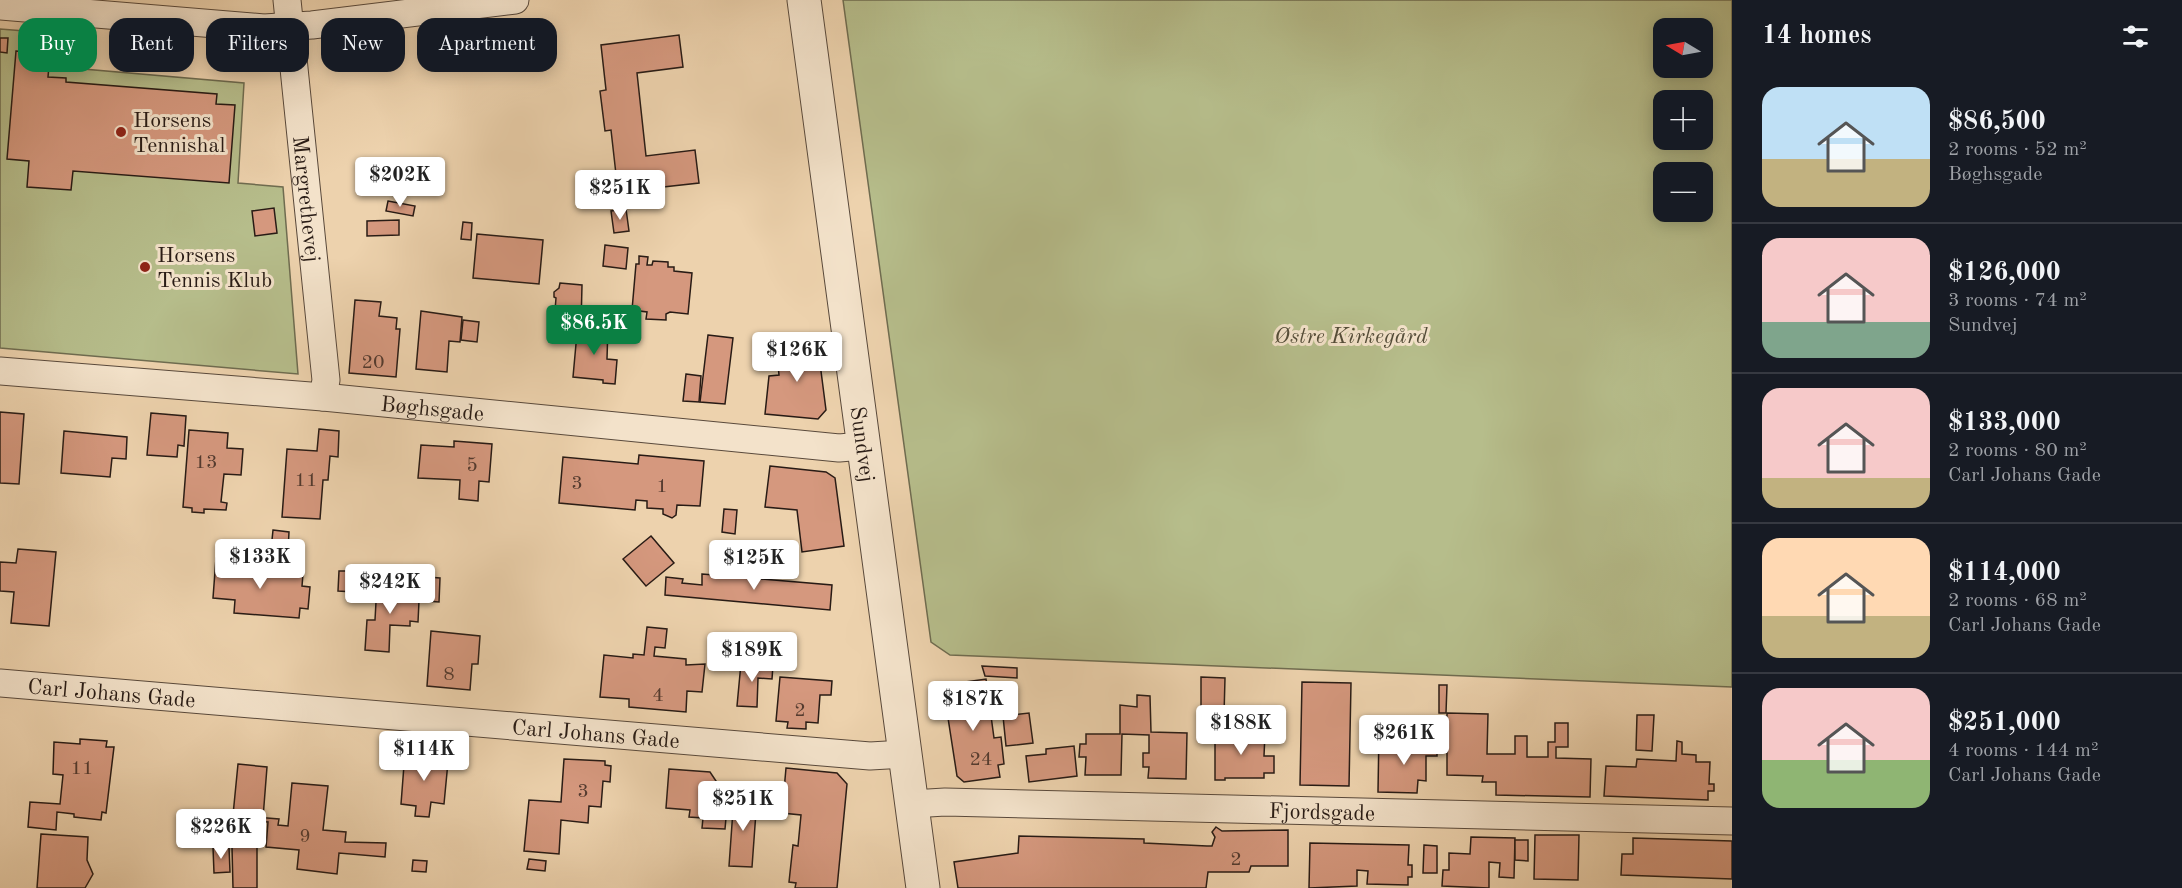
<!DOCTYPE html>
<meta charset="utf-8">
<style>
:root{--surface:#171b24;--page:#20242c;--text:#f1f3f6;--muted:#9ea1a6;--line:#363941;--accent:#0b8043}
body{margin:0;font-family:"Old Standard TT",serif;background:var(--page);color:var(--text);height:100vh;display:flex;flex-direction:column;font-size:22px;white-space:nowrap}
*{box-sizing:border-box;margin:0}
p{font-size:20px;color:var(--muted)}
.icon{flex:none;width:33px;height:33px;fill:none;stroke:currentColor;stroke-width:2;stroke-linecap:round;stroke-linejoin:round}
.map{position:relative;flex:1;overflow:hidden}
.sheet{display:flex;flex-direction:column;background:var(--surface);width:450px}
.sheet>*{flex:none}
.guide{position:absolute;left:18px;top:18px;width:570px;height:54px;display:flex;gap:12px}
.needle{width:39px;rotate:280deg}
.controls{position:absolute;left:1653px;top:18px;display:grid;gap:12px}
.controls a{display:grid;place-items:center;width:60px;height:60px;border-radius:12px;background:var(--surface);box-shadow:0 3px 15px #0003;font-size:30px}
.price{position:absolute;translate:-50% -51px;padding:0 14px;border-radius:6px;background:#fff;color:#222;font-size:20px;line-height:39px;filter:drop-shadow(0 2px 3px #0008)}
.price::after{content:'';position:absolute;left:50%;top:36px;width:18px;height:14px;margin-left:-9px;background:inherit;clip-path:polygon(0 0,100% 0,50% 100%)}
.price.on{background:var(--accent);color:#fff}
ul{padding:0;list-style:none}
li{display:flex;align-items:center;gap:18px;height:150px;padding:0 30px}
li+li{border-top:2px solid var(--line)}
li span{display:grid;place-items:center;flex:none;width:168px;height:120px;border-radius:18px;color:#555}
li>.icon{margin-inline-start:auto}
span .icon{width:72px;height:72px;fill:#fffc;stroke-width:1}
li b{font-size:26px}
h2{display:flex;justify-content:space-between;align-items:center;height:72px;padding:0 30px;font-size:26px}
.pill{padding:0 21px;border-radius:18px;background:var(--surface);box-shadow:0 3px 15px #0003;font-size:21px;line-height:54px}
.pill.on{background:var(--accent);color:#fff}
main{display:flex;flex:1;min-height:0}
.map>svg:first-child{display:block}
.green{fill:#b6bd8b;stroke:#6f6c50;stroke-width:1.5;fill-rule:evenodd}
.building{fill:#d5987e;stroke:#281b15;stroke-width:1.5}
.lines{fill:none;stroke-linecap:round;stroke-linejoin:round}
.minor-casing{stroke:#59493b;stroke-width:29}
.tertiary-casing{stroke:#59493b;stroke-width:35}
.minor{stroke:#f3e2ca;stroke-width:27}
.tertiary{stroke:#f3e2ca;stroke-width:33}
.poi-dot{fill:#8f2418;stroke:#f3e2ca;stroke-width:2}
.labels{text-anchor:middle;stroke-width:6;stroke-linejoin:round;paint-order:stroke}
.number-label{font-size:20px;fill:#533a2f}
.poi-label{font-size:22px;fill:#281b15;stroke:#f3e2ca;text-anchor:start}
.street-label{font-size:22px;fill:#281b15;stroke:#f3e2ca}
.park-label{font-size:22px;font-style:italic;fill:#534c38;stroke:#f3e2ca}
</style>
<main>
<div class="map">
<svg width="1732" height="888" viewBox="0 0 1732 888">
<rect width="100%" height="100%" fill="#edd2ad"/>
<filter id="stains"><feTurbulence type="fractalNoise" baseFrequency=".00333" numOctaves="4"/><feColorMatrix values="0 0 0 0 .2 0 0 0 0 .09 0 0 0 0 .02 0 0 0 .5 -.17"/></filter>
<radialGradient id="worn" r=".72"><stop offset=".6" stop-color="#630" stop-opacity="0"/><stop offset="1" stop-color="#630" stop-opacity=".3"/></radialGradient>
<!-- green -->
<g class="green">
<path d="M843,0h889v687l-782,-32 -19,-13zM1664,28h38v40h-38zM1664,100h38v40h-38zM1664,172h38v40h-38z"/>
<path d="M0,29l74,6 -2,33 172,15 -6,100 45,4 15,187 -298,-26z"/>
</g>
<!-- building -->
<g class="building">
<path d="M679,35l4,32 -46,6 9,83 49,-6 4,33 -81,9 -7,-62 -6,1 -5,-40 6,-1 -5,-45z"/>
<path d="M0,38h8l-1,15 -7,-1z"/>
<path d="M16,51l34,3 -2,23 18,1v4l151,12 -1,10 19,1 -6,78 -156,-12 -2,19 -44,-3 2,-26 -22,-2z"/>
<path d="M388,201l27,5 -2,10 -27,-5z"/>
<path d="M274,208l3,25 -22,3 -3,-25z"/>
<path d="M626,209l3,22 -15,2 -3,-22z"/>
<path d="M399,220v15l-32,1v-15z"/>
<path d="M463,222l9,1 -1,17 -10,-1z"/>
<path d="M477,234l66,6 -4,44 -66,-6z"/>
<path d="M605,245l23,3 -2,21 -23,-3z"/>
<path d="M639,256l9,1 -1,8h5l1,-4 15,1v5h6v4l18,2 -4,41 -18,-2 -4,2v6l-20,-1 1,-7 -15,-2 4,-46h3z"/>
<path d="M560,283l22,2 -1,41 -27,-3 2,-25 -2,-1v-5l5,-4z"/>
<path d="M355,300l26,2 -2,14 18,2 -1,11h4l-4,48 -47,-4z"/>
<path d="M421,311l41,6 -2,25 -11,-1 -2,31 -31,-3z"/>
<path d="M463,320l16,2 -2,20 -16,-2z"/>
<path d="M591,325l17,1 -1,33 10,1 -2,24 -12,-1v-3l-30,-3 4,-44 13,1z"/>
<path d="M708,335l25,3 -8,66 -25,-2z"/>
<path d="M817,340l9,70 -8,9 -53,-5 4,-38 10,-1 -3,-29z"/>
<path d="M686,374l15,2 -2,26 -16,-1z"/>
<path d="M0,412l24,2 -5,70 -19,-1z"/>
<path d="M151,413l35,3 -2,30 -6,-1 -1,12 -30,-2z"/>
<path d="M319,429l20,2 -1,26 -8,-1 -2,24h-5l-3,39 -38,-2 5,-68 30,2z"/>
<path d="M189,430l39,3 -1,15 16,1 -2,26 -17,-1 -3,28 6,1 -1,7 -22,-1v4l-12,-1v-4l-9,-1z"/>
<path d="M64,431l63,6 -1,22 -14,-1 -2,19 -49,-4z"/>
<path d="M454,441l38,3 -3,38 -10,-1 -1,20 -19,-2 1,-19 -42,-2 3,-33 33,2z"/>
<path d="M639,455l65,6 -4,45 -23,-1 -1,10 -4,3 -9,-4v-5l-16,-1v-7l-11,-1 -1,10 -76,-7 4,-46 75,7z"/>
<path d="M770,466l56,6 9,6 9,68 -42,6 -5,-42 -32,-3z"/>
<path d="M724,509l13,1 -2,24 -13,-2z"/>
<path d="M273,530l16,2 -1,19 -17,-1z"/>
<path d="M651,536l23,27 -28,23 -23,-27z"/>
<path d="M18,549l38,3 -7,74 -38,-3 3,-31 -14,-1v-29l16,1z"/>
<path d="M216,558l24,2 -1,9 64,5 -1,12 8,1 -2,22 -8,-1 -1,10 -65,-5 1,-13 -22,-2z"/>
<path d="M359,569l15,2 -1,15 -16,-2z"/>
<path d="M339,571h16l-1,21 -16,-1z"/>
<path d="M702,574l130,11 -2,25 -165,-15 1,-18 17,2 -1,4 20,2z"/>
<path d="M427,577l13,1 -1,24 -14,-1z"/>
<path d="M377,584l35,2v14l7,1 -1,21 -8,-1v5l-20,-1 -1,27 -24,-2 2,-30h8z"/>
<path d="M647,627l20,2 -2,19 -10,-1 -1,9 32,3v6l19,-1 -3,28 -15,-1 -1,21 -57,-5v-8l-29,-2 4,-42 29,3v-4l11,1z"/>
<path d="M431,631l49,5 -2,28h-6l-2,26 -43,-4z"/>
<path d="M741,663l32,2 -1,14 -14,-1 -1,29 -20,-1z"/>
<path d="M982,666l35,2v10l-32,-2z"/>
<path d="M780,677l52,4 -1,14h-11l-2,28 -12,-1v7l-19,-1 1,-6 -12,-1z"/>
<path d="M1201,677l24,1 -1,37 -3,4h-20z"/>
<path d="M986,679l8,59 7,-1 3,27 -6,1 2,12 -36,5 -7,-6 -13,-84 7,-8z"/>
<path d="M1302,682l49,1 -2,103 -49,-1z"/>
<path d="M1439,685h8l-1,28h-7z"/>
<path d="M1137,695l13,1 1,36 36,1 -1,46 -38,-1 1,-11h-6v-14h6v-18l-27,-1 -1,41h-36l1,-18h-7l1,-13h6v-10h34v-29l17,2z"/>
<path d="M1029,713l4,30 -27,3 -3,-30z"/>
<path d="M1447,713l41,1 -1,40h28v-18h12v21h21v-15h7v-19h13v24h-12v11l35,1 -1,38 -94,-2v-13h-14l1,-6 -36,-1z"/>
<path d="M1637,715h17l-2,36 -16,-1z"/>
<path d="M1379,731h8v21l36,1v-20h14v23h-11v25l-8,-1 -1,13 -39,-1z"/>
<path d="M1215,733l50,1 -1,22h10v17h-10v5h-39v2h-10z"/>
<path d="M80,739l27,2 -1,6h8l-8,66 -4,-1 -1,8 -27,-3v-3l-17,-2 -1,18 -28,-3 2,-25 30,2 3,-29 -10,-1 1,-32 26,2z"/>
<path d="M1677,741l5,1v12l14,1v7h14l-1,22h5v7h-6v9l-104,-4 2,-30 30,1 1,-8 39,2z"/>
<path d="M1074,746l3,30 -48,6 -3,-26 20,-2v-5z"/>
<path d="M405,752l31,3v6l12,1 -4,42 -13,-2 -2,15 -14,-1 1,-10 -15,-2z"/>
<path d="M564,759l41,2v4l6,1 -1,16 -7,-1 -2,26 -12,-1 -1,17 -27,-3 -2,34 -35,-3 5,-51 32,2z"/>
<path d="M238,764l29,3 -4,51 -30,-3z"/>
<path d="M786,768l51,5 10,11 -10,104h-42l1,-5 -7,-1 4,-37 5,1 3,-31 -19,-2z"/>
<path d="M669,769l41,3 8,12 11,1 -4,44 -23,-1 1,-10 -14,-1 1,-7 -24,-2z"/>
<path d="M292,783l36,3 -5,44 23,2 -1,10 41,1 -1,14 -46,-4 -2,21 -40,-5 2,-19 -33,-3 2,-25 -13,-1v-4l24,2 -1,6 10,1z"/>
<path d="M734,796l23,2 -5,69 -23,-1z"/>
<path d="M1216,827l6,4 66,-1v36h-37l-2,6h-41l-2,16h-248l-4,-26 64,-9 1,-17 125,3v4l63,3h5l3,-9 -3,-5z"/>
<path d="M41,834l47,3 -1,23 6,14 -8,14h-48z"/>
<path d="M1535,835h44l-1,45 -44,-1z"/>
<path d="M1471,837l44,1 -1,40 -15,-1 1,-14 -11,-1v26l-47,-2 1,-16h6v-17l21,1z"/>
<path d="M1633,838l99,3v38l-111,-4 1,-21h11z"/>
<path d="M1515,840h13v21l-13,-1z"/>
<path d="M1310,843l99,2 -1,20h4v12h-4v8l-41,-1 1,-13 -11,-1v16l-48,2z"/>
<path d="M1424,845l13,1v27h-14z"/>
<path d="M213,847h16l1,25 -16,1z"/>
<path d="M232,847h25v41h-24z"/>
<path d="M529,859l17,2 -1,10 -18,-2z"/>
<path d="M413,860l14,1 -1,11 -14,-1z"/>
</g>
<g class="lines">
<defs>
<g id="minor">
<path id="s1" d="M287,0l39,380 -3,17"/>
<path d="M0,6l264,22 48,-3 203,-25"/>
<path id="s2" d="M0,371l323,26 516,51 24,-2"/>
<path id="s3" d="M0,683l870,73 35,-2"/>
<path id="s4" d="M912,804l33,-2 787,19"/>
</g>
<g id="tertiary">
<path id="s5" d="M804,0l119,888"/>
</g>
</defs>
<!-- minor casing -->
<use href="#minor" class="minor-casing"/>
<!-- tertiary casing -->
<use href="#tertiary" class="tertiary-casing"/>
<!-- minor -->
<use href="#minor" class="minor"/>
<!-- tertiary -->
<use href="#tertiary" class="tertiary"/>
</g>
<!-- markers -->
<g class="poi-dot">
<circle cx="121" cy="132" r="6"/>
<circle cx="145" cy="267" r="6"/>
</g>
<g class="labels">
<!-- number labels -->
<g class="number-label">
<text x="373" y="368">20</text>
<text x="206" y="468">13</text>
<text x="472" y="471">5</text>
<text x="306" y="486">11</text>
<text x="577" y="489">3</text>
<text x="662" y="492">1</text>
<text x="449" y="680">8</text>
<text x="658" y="701">4</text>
<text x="800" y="716">2</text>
<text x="981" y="765">24</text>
<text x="82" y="774">11</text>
<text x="583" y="797">3</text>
<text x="305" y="842">9</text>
<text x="1236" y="865">2</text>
</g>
<!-- poi labels -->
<g class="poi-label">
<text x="133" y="127">Horsens<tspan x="133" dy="25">Tennishal</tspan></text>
<text x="157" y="262">Horsens<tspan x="157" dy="25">Tennis Klub</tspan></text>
</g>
<!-- street labels -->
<g class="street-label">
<text dy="8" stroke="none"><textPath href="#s1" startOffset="200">Margrethevej</textPath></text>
<text dy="8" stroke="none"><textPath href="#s2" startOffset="434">Bøghsgade</textPath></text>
<text dy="8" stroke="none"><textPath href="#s5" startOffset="448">Sundvej</textPath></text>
<text dy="8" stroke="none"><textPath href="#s3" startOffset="112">Carl Johans Gade</textPath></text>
<text dy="8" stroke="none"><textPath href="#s3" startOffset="598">Carl Johans Gade</textPath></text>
<text dy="8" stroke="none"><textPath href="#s4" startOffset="410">Fjordsgade</textPath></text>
</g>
<!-- park labels -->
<g class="park-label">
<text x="1351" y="343">Østre Kirkegård</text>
</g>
</g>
<rect width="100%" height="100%" filter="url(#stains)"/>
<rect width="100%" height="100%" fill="url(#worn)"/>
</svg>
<div class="controls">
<a><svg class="needle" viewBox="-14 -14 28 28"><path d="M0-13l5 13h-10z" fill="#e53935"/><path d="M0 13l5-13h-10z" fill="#9ea1a6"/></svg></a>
<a>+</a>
<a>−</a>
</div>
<b class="price" style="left:400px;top:208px">$202K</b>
<b class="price" style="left:620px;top:221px">$251K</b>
<b class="price on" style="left:594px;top:356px">$86.5K</b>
<b class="price" style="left:797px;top:383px">$126K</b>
<b class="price" style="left:260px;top:590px">$133K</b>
<b class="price" style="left:754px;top:591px">$125K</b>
<b class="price" style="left:390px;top:615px">$242K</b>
<b class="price" style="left:752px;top:683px">$189K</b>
<b class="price" style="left:973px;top:732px">$187K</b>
<b class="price" style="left:1241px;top:756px">$188K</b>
<b class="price" style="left:1404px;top:766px">$261K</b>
<b class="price" style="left:424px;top:782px">$114K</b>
<b class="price" style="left:743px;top:832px">$251K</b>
<b class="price" style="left:221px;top:860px">$226K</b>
<div class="guide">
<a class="pill on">Buy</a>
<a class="pill">Rent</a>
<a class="pill">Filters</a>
<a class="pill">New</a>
<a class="pill">Apartment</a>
</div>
</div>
<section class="sheet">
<h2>14 homes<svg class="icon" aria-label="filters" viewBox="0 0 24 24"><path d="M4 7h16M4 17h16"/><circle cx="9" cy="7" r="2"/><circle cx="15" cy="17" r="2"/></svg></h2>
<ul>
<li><span style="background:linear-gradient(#bfe0f5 60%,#c2b280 0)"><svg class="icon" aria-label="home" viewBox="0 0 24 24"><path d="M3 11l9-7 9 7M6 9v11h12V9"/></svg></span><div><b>$86,500</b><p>2 rooms · 52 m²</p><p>Bøghsgade</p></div></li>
<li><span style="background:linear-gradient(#f6c9c9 70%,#7fa58c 0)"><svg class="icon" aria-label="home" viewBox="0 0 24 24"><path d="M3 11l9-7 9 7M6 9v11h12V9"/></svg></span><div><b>$126,000</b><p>3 rooms · 74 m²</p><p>Sundvej</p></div></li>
<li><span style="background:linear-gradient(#f6c9c9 75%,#c2b280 0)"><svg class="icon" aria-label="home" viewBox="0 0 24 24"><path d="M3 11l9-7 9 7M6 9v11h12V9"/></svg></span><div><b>$133,000</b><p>2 rooms · 80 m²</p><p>Carl Johans Gade</p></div></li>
<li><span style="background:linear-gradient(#ffd9b3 65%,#c2b280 0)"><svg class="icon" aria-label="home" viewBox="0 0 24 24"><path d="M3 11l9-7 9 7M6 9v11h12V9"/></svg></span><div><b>$114,000</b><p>2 rooms · 68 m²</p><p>Carl Johans Gade</p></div></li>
<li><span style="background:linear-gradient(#f6c9c9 60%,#8fb573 0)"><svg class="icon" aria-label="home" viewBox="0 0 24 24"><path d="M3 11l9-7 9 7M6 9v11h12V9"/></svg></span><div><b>$251,000</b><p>4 rooms · 144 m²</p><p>Carl Johans Gade</p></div></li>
</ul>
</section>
</main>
